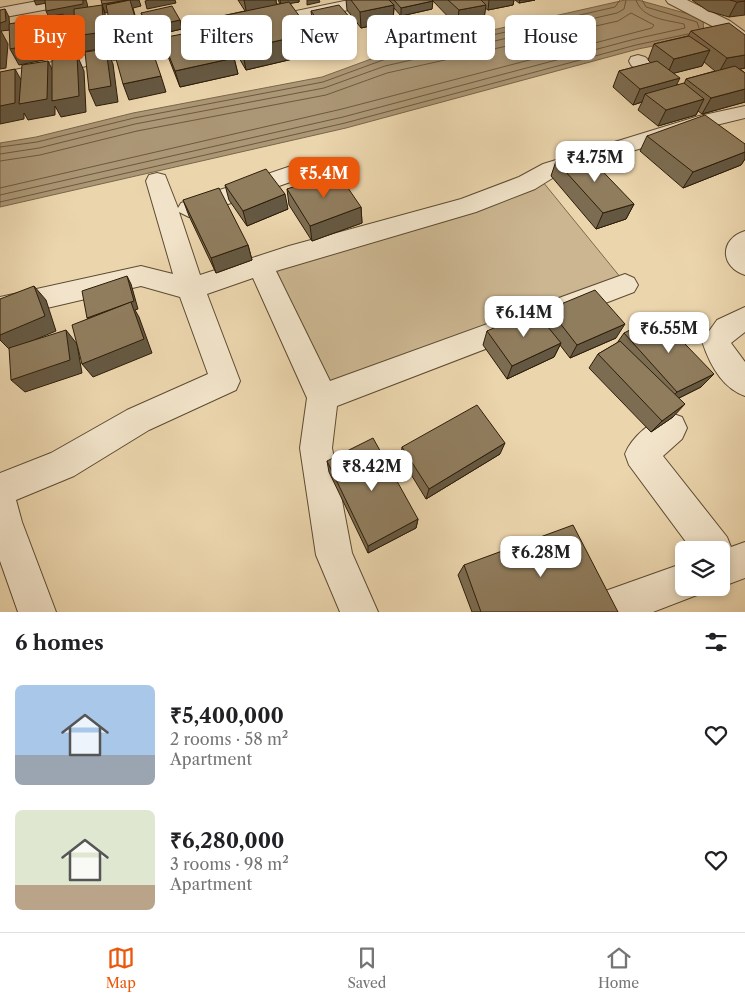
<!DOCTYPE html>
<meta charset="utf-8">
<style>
:root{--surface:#fff;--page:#f2f2f2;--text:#202124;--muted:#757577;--line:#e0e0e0;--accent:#ea580c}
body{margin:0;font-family:"Libre Caslon Text",serif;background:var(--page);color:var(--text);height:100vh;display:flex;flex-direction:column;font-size:19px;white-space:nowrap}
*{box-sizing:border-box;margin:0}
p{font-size:16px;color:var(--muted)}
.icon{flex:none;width:28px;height:28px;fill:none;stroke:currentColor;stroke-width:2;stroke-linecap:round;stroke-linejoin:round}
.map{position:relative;height:612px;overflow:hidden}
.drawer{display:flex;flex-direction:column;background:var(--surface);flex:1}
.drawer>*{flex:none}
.guide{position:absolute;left:15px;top:15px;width:715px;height:45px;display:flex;gap:10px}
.fabs{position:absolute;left:675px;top:541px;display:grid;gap:10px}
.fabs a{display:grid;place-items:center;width:55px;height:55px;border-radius:8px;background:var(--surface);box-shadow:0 2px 8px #0003;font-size:25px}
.price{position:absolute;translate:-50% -42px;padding:0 11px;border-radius:10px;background:#fff;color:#222;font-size:16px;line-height:32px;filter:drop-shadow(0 1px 2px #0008)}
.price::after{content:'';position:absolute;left:50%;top:30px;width:15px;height:11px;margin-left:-8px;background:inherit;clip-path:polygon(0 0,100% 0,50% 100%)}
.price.current{background:var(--accent);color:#fff}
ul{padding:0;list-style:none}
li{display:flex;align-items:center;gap:15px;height:125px;padding:0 15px}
li span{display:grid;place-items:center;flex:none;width:140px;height:100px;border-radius:8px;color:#555}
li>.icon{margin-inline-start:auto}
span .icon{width:60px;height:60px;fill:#fffc;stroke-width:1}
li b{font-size:21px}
h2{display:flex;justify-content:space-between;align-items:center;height:60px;padding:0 15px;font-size:21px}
.pill{padding:0 18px;border-radius:8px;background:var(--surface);box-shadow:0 2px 8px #0003;font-size:18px;line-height:45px}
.pill.current{background:var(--accent);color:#fff}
.tab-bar{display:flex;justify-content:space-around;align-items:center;height:70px;border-top:1px solid var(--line);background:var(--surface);font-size:14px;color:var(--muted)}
.tab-bar a{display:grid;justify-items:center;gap:2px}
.tab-bar .current{color:var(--accent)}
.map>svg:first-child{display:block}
.green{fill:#cbb691;stroke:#7c6a4c}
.water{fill:#ab9675;stroke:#796649}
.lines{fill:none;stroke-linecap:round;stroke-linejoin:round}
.shore{stroke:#6c5a3e;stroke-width:1}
.minor-casing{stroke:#5d4b31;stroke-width:2}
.minor{fill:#f2e4ca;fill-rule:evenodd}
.wall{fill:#7c6c51;stroke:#2e1d08;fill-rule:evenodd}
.shaded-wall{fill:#655842;stroke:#2e1d08}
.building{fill:#907d5e;stroke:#2e1d08}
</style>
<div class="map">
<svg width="745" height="612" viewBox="0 0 745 612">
<rect width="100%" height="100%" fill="#ebd5ad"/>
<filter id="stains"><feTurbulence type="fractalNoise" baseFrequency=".004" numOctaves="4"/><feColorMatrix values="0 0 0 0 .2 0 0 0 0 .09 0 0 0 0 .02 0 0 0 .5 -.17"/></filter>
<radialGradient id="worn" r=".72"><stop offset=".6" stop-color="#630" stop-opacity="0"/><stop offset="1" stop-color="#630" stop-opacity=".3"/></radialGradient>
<!-- green -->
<path class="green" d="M543,182l78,96 -295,115 -55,-123z"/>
<!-- water -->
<path class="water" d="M625,0h13l65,18 1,18 -66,13 -292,79 -346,79v-64l36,-6 97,-24 189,-36 60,-22z"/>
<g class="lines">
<!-- shore -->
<g class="shore">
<path d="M642,0l4,7 51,15 2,6"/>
<path d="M0,147l37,-5 97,-24 189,-36 60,-22 232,-53 5,-7"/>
<path d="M0,154l39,-6 96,-24 189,-36 61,-22 232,-53 7,-4 2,-9"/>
<path d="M0,161l40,-6 97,-24 189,-36 61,-22 231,-52 13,-8 23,12 -2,3 -310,81 -342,79"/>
<path d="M0,195l343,-78 292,-78 50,-11 -1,-4c-17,-4 -42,-5 -48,-24"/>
<path d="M0,202l345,-79 291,-78 52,-11"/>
</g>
<defs>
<g id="minor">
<path d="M43,0h35l-2,3 -6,2 -70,13v-10z"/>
<path d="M349,0h38l-2,3 -6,2 -60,10 -319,70v-12z"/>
<path d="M666,0h21l43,21 15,11v14l-6,-1 -21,-16 -50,-26z"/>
<path d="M638,55l7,2 33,29 3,4 -3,4h-14l-33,-29 -2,-4 2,-4z"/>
<path d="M745,106v12l-33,8 -153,48 -24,15 -59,23 -200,59 54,110 295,-107 9,4 4,7 -4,7 -297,114 -5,42 20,105 26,59h-38l-24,-57 -16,-107 7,-50 -54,-120 -46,16 33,87 -4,9 -87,40 -75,46 -58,24 6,22 34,90h-38l-18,-51v-88l51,-20 76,-43 81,-36 -28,-77 -39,-11 -141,33v-22l141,-31 32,8 -27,-93 3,-6 8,-2 8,2 13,33 3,-5 116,-39 8,-2 8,2 3,5 -3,5 -116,41 -8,2 -10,-5 21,63 89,-29 172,-47 58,-22 24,-13 156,-48z"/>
<path d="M745,231v44c-25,-8 -26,-36 0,-44z"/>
<path d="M745,307v25l-14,11 14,19v34c-23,-8 -36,-33 -43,-55l15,-21z"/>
<path d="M671,413l11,4 5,11 -5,11 -19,17 64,81 4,10 14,-5v36l-24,9v-37h-29l-63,-85 -4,-11c7,-18 28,-34 46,-41z"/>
<path d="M684,563v25h16l-3,7 -44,17h-63l-1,-3 5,-14z"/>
</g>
</defs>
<!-- minor casing -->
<use href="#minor" class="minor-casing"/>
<!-- minor -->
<use href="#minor" class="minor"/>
</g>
<!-- wall -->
<g class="wall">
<path d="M238,0h38v4h4l-2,-4h21v2l-9,1 24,51 -68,16 -19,-33 -5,-21 23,-5z"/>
<path d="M346,0h86v9l-31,7 -7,-8 -1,13 -32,7 -14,-18z"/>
<path d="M432,0h82l-1,5 -25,5 -3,-2 -1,12 -27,6z"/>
<path d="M515,0h20l-16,3z"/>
<path d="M692,0h53l-16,17 -21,-6z"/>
<path d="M311,11l41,17 -29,7 -11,-16z"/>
<path d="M141,13l39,7 2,9 -31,7 -7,-15z"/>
<path d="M691,31l54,37 -5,1 5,4v29l-43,12 -4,-3 -2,4 -38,11 -20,-16 4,-8 -9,3 -20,-18 6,-16 32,-8 -3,-3 6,-16 34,-8zM704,62l11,9 -29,8 -2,5 -8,1 -2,-12 28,-7z"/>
<path d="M162,38l72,20 4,16 -58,13 -13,-33z"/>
<path d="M647,136l98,8v15l-4,6 -58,23 -43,-37z"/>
<path d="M556,161l78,43 -8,15 -30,10 -45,-53z"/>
<path d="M225,185l63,24 -41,17 -18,-26z"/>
<path d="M287,189l74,18 1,16 -50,18 -23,-36z"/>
<path d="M183,200l65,45 4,15 -36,13 -27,-57z"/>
<path d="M549,309l67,29 -46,20 -10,-13 -6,12 -47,22 -24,-34 4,-14 56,-9z"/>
<path d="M624,333l90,41 -13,13 -22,11 -6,19 -22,15 -62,-64 9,-14 19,-11z"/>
<path d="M402,447l98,7 -74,45 -25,-41z"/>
<path d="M327,461l91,58 -2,9 -48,25 -39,-81z"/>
<path d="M464,565l154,47h-146l-14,-37z"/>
</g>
<!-- shaded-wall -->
<g class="shaded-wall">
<path d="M34,0h29l-27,5z"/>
<path d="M83,0h3l1,3 3,16 -23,4 3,7 4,24 -55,11 -9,-16 43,-23 -7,-15z"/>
<path d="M128,0h11l2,6 -8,2 9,32 -25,4 -6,-15 21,-21 -27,5 -3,-9z"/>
<path d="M149,0h26l1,3 -29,6 -2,-8z"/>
<path d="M244,0h32l1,9 -30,6z"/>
<path d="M280,0h19v2l-18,3z"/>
<path d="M307,0h12l1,2 -13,3z"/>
<path d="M489,0h25l-1,5 -25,5z"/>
<path d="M520,0h15l-16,3z"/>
<path d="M433,1l-1,8 -31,7v-8z"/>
<path d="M745,1v14l-16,2 8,-15z"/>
<path d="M102,5l5,15 3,27 -28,5 -7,-16z"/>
<path d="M394,5l-1,16 -32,7 -1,-16z"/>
<path d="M486,5l-2,15 -27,6 2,-16z"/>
<path d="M5,9l4,8 1,13 -9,1 7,13 -2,24 -6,1v-46z"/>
<path d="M180,20l2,9 -31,7 -2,-9z"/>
<path d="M352,20v8l-29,7 -1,-9z"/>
<path d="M312,33l2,21 -68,16 -4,-21z"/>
<path d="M106,49l7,15 5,38 -22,4 -7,-16z"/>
<path d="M710,50l-8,16 -35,9 7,-16z"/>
<path d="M77,55l7,16 2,41 -25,5 -6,-11v9l-27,5 -4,-7v6l-24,5v-18l15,-37 9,16 24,-24 8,16z"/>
<path d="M745,55v13l-27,6 9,-16z"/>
<path d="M234,58l4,16 -58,13 -5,-16z"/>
<path d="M161,76l5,16 -37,8 -6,-16z"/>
<path d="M680,78l-8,16h-27l-3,8 -9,3 7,-16z"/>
<path d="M745,89v13l-43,12 9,-16z"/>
<path d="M704,99l-8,16 -38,11 8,-16z"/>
<path d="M745,152v7l-4,6 -58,23 10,-16z"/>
<path d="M285,194l3,15 -41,17 -4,-15z"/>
<path d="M634,204l-8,15 -30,10 7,-16z"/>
<path d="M361,207l1,16 -50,18 -2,-15z"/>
<path d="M248,245l4,15 -36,13 -5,-15z"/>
<path d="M127,276l4,8 7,25 -3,1 4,7 13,36 -59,24 -11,-13 11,-39 -6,-7z"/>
<path d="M34,286l12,14 10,31 -46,19 -10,-10v-5z"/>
<path d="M625,324l-9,14 -46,20 7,-13z"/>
<path d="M66,330l11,14 5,29 -57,19 -14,-12z"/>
<path d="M561,343l-7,14 -47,22 5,-13z"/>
<path d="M714,374l-13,13 -36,18 12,-13z"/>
<path d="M685,404l-12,13 -22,15 11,-11z"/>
<path d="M505,443l-5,11 -74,45 3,-10z"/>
<path d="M418,519l-2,9 -48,25v-7z"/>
</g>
<!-- building -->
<g class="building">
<path d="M45,0h38v4l-37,7z"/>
<path d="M101,0h27l-26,4z"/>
<path d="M130,0l7,24 -26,5 -5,-24z"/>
<path d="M351,0h38l5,5 -34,7z"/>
<path d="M394,0h38l1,1 -32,7z"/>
<path d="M448,0h33l5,5 -27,5z"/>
<path d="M730,0h15v1l-8,1z"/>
<path d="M289,2l23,31 -70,16 -20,-33z"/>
<path d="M102,5l2,27 -29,4 -1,-27z"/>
<path d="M339,5l13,15 -30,6 -11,-15z"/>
<path d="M172,6l8,14 -31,7 -8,-14z"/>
<path d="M5,9l1,12 -6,2v-13z"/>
<path d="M63,14l4,24 -57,11 -1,-25z"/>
<path d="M729,23l16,12v20l-18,3 -36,-27z"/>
<path d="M218,27l16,31 -59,13 -13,-33z"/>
<path d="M689,36l21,14 -36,9 -20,-15z"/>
<path d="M149,41l12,35 -38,8 -10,-36z"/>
<path d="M106,49l5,37 -22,4 -4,-38z"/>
<path d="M77,55l2,41 -27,5v-41z"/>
<path d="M48,61l-1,38 -28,5 3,-39z"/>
<path d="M657,61l23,17 -40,11 -21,-18z"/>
<path d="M735,66l10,7v16l-34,9 -25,-19z"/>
<path d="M15,69v34l-15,3v-34z"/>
<path d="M684,83l20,16 -38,11 -21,-16z"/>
<path d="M705,115l40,29v8l-52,20 -46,-36z"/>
<path d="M585,153l49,51 -31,9 -47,-52z"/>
<path d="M266,169l19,25 -42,17 -18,-26z"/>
<path d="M337,172l24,35 -51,19 -23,-37z"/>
<path d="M219,188l29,57 -37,13 -28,-58z"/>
<path d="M127,276l7,25 -47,17 -5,-27z"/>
<path d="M34,286l11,30 -45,19v-36z"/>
<path d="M595,290l30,34 -48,21 -28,-36z"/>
<path d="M131,302l13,37 -62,25 -10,-39z"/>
<path d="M534,310l27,33 -49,23 -25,-35z"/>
<path d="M658,316l56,58 -37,18 -53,-59z"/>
<path d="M66,330l4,30 -59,20 -2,-32z"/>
<path d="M620,341l65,63 -23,17 -64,-67z"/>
<path d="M477,405l28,38 -76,46 -27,-42z"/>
<path d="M373,438l45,81 -50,27 -41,-85z"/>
<path d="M573,525l45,87h-137l-17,-47z"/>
</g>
<rect width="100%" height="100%" filter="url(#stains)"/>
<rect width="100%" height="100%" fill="url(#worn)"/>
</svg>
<div class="fabs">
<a><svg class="icon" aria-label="layers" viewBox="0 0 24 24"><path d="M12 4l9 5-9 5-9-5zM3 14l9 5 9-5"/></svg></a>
</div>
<b class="price" style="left:595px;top:183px">₹4.75M</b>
<b class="price current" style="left:324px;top:199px">₹5.4M</b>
<b class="price" style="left:524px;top:338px">₹6.14M</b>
<b class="price" style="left:669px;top:354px">₹6.55M</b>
<b class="price" style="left:372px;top:492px">₹8.42M</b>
<b class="price" style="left:541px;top:578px">₹6.28M</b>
<div class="guide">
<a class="pill current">Buy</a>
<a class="pill">Rent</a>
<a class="pill">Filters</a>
<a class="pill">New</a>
<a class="pill">Apartment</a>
<a class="pill">House</a>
</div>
</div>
<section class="drawer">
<h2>6 homes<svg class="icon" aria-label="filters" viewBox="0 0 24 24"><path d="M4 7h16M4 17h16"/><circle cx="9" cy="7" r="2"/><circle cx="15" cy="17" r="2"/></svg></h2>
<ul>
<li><span style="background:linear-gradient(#a9c7e8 70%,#9aa5b1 0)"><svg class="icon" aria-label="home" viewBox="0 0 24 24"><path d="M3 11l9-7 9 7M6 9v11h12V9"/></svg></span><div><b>₹5,400,000</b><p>2 rooms · 58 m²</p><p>Apartment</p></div><svg class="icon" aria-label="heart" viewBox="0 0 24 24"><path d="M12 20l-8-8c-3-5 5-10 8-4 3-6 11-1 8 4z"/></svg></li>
<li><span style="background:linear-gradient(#dfe7d0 75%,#b9a48a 0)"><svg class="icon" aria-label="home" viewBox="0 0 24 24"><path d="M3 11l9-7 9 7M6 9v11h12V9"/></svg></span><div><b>₹6,280,000</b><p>3 rooms · 98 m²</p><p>Apartment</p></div><svg class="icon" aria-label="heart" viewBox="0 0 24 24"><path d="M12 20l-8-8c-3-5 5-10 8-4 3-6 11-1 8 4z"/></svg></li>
</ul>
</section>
<nav class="tab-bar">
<a class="current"><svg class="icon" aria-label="map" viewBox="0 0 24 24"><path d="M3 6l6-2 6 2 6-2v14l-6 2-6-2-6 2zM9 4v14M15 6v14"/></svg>Map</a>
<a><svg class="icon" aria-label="saved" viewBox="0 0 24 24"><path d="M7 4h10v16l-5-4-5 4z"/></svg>Saved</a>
<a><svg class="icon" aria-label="home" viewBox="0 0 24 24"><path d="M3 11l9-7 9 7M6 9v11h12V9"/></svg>Home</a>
</nav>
